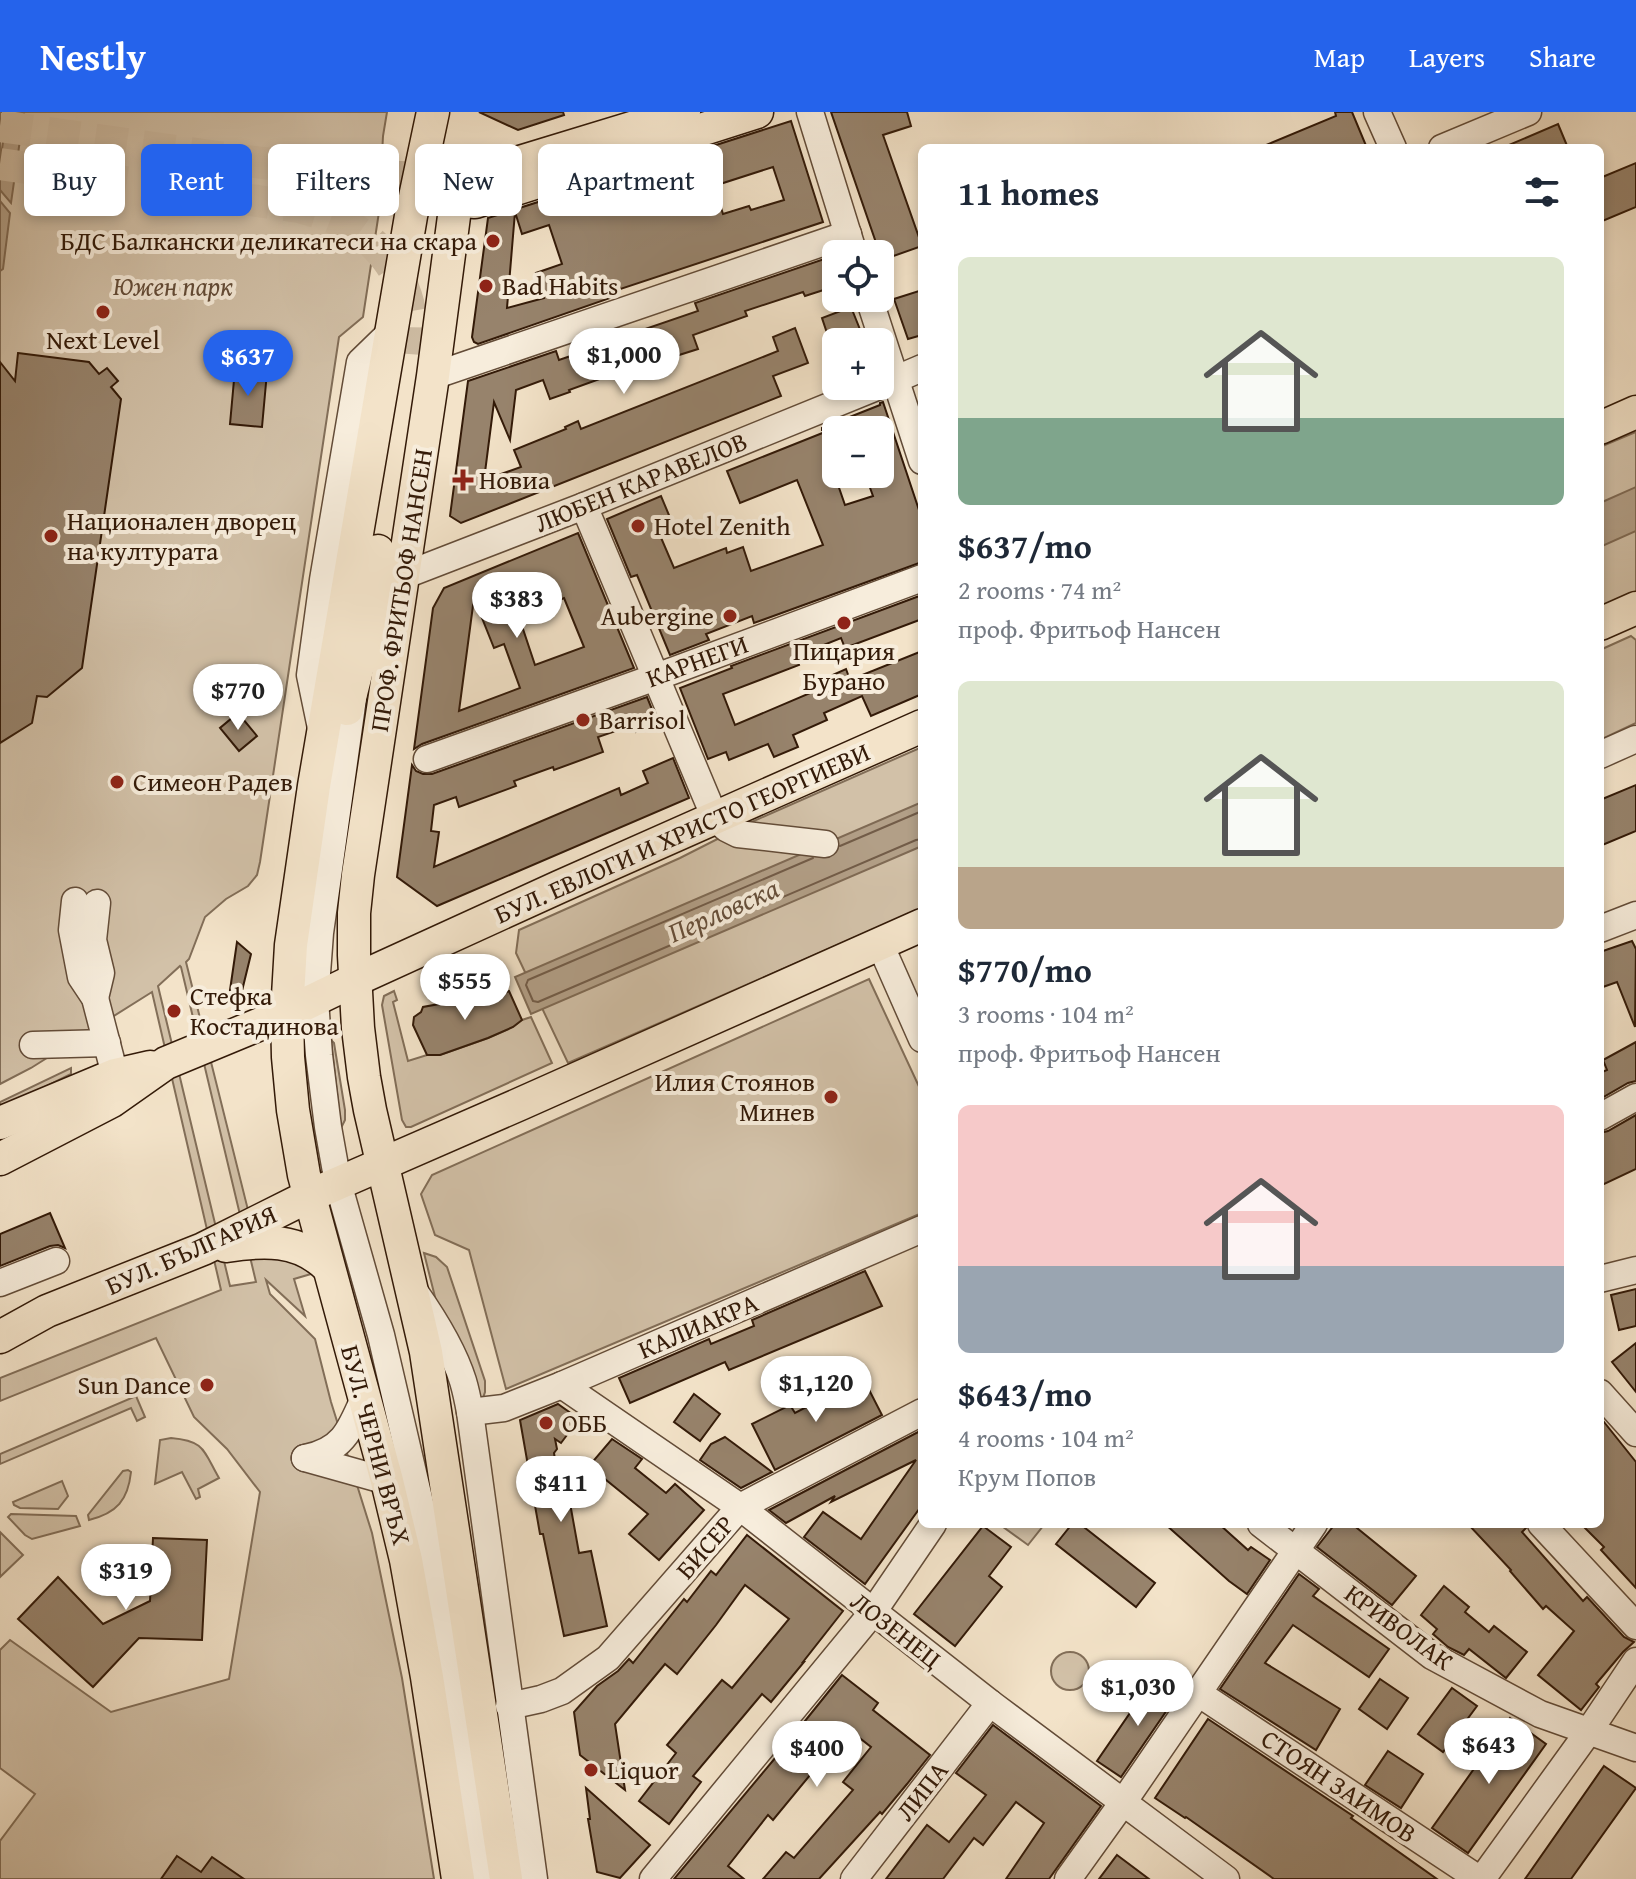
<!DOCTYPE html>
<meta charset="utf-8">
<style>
:root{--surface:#fff;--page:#f2f2f3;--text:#1f2937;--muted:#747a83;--accent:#2563eb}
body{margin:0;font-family:"Gentium Book Plus",serif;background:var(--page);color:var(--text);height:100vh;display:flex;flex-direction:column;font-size:30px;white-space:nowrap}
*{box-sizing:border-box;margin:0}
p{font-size:26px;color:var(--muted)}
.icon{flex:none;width:44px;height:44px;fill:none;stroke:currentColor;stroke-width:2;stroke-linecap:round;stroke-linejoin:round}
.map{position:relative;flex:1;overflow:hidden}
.side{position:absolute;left:918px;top:32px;width:686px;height:1384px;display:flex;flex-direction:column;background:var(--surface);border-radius:12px;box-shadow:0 4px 12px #0003}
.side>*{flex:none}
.guide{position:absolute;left:24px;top:32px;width:760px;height:72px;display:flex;gap:16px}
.tools{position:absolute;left:822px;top:128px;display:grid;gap:16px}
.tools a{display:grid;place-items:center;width:72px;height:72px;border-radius:12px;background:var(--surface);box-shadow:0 4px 12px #0003;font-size:40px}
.price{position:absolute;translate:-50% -68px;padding:0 18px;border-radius:28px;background:#fff;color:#222;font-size:26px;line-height:52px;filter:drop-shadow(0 2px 4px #0008)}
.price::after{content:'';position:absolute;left:50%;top:48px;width:24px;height:18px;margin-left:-12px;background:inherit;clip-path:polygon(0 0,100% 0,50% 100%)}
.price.active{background:var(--accent);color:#fff}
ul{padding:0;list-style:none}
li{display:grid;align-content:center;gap:16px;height:424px;padding:0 40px}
li span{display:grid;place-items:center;height:248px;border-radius:12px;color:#555}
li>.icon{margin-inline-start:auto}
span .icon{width:144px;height:144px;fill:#fffc;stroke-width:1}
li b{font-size:34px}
h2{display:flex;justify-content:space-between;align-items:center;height:96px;padding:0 40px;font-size:34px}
.chip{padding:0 28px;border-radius:12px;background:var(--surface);box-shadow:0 4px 12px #0003;font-size:28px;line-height:72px}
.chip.active{background:var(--accent);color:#fff}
header{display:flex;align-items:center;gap:48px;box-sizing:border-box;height:112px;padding:0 40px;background:var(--accent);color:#fff}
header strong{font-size:38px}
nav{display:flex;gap:44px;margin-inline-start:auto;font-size:28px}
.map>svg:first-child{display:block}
.green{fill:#d2c1a8;stroke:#826e58;stroke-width:2;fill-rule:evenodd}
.water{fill:#b29f87;stroke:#7f6a54;stroke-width:2}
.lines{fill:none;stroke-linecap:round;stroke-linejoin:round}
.shore{stroke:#725c48;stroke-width:2}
.building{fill:#97836c;stroke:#331a08;stroke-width:2;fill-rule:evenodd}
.major-tunnel{stroke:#cdbba2;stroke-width:32;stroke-dasharray:32 16;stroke-linecap:butt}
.minor-casing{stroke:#634c38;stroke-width:29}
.major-casing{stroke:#331a08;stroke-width:35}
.minor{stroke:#f7eddc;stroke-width:26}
.major{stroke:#f3e3c9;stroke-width:32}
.poi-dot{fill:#8f2418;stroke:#f7eddc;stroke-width:3}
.labels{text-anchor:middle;stroke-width:8;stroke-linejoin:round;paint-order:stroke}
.poi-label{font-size:26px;fill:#331a08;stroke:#f7eddc;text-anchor:start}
.park-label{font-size:26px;font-style:italic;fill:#634c38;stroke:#f7eddc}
.street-label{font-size:26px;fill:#331a08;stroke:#f7eddc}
.water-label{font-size:28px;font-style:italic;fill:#664f3b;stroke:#f7eddc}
</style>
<header>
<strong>Nestly</strong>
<nav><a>Map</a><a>Layers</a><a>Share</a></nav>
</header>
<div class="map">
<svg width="1636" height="1767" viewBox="0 0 1636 1767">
<rect width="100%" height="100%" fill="#f3e3c9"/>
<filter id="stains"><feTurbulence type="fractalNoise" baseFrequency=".0025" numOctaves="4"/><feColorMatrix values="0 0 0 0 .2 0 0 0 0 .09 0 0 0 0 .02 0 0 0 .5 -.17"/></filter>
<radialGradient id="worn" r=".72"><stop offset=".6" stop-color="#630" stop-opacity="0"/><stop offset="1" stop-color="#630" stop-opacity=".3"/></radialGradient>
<!-- green -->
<g class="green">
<path d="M0,0h387l-4,24 -4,76 -16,105 -24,20 -79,525 -3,13 -9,11 -22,13 -21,18 -16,42 -3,3 74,296 31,-2 20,18 -17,5 11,37 -39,-36 4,14 45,45 16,63 41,131 30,145 32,201h-434v-38l35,-47 -35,-26v-118l10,-10 101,72 118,-33 31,-187 -33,-43 -33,-32 -38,-79 -156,63v-23l221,-88 -69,-298 -121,76 -31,16zM180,854l1,1 75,315 -26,4 -72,-300z"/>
<path d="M1636,320v162l-36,16v-163z"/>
<path d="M1631,524l5,4v83l-36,17v-90z"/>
<path d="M922,635v161l-354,155 -52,-110 3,-23 161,-72 67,-34z"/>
<path d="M869,867l53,114v120l-416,176 -37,-139 -34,-15 -14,-41 11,-19z"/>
<path d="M394,879l3,9 -4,2 15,59 19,-6h13l48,-17 25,-11 9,-7 9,-3 21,46 -141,64h-5l-4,-7 -20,-115 2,-9z"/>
<path d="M331,928l3,3 11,67v10l-4,8z"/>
<path d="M71,956v6l-71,35v-7z"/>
<path d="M424,1141l12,4 11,10 38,114v11l-2,6h-3l-42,-89z"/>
<path d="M136,1284l9,21 -8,4 -6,-13 -131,56v-10z"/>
<path d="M171,1326c34,3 32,12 48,40l-21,11 2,8 -4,2 -14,-27 -27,12 5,-44z"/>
<path d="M128,1358l3,2c-3,28 -14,41 -42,48l-1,-5 35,-44z"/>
<path d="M62,1369l6,15 -10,13 -38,-1 -6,-3 -1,-3z"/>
<path d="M11,1402l65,2 4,10 -48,13 -7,-4 -17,-18z"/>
<path d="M999,1412h42l2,2 -15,19z"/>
<path d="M0,1420l23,23 -23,22z"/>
<circle cx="1070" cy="1559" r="19"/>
</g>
<!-- water -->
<g class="water">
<path d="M7,0h17l-13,91 -11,-13v-26z"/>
<path d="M0,89l10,12 -7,56 -3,2z"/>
<path d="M1636,375v44l-36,16v-44z"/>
<path d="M922,690v44l-391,168 -16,-37z"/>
</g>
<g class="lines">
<!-- shore -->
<g class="shore">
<path d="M840,734l82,-35"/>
<path d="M813,746l-285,122 -2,5 7,16 5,1 378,-162 6,-1"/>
</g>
</g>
<!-- building -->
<g class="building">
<path d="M479,0h84l1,3 -46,15z"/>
<path d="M831,0h76l4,14 -28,9 39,111 -40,14z"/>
<path d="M1335,0h17l15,36h-108l77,-32z"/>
<path d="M791,9l32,101 -212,70 2,5 -135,47 -4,-2 -2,-5 16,-119zM773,55l11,33 -33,10 -2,-4 -26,8 -9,-28zM515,100l7,22 27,-9 13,39 -26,9 8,25 -37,10z"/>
<path d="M1558,12l10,24h-66z"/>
<path d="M1636,51v44l-36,15v-44z"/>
<path d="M836,143v31l-31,10 -2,-4 -58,19 2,5 -54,19 5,14 -82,26v-2l-47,17 1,2 -20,7 -7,-19 -27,10 -6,50 -16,-38 -10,78 37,-13 -7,-17 52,-21 -1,-2 13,-6 3,8 197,-78 -5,-14 22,-9 13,35 -35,13 8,20 -320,127 -11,-7 18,-135 88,-30 3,9 41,-14 -3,-9 22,-8 3,8 76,-26 -3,-8z"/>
<path d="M922,178v45l-14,4 -14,-40z"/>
<path d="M851,195l14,35h-35l-8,-24z"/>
<path d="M18,241l71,9 10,12 8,-6 11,13 -7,6 10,12 -39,269 -35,29 -10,-1 -5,27 -32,20v-381l15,19z"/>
<path d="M235,257l32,3 -5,55 -32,-3z"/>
<path d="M883,290l39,117v43l-168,61 -2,-7 -46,18 3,6 -39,15 -33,-80 -6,2 -24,-58 54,-23 10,24 -15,6 18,42 52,-20 1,5 16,-6 8,24 72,-26 -26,-65 -57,23 -13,-32 103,-41h-8v-2l58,-23v-2zM836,318h44v44h-15l8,22 -28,9 -9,-26z"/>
<path d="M578,421l56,135 -212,76 -8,5 19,-141 11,-20zM474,486l20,50 10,-4 16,44 -61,23zM564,486l20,49 -49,18 -15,-45 17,-7 -1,-3z"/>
<path d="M922,483v24l-77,29 -4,-10 -45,18 3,9 -76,29 12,31 87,-37 -3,-7 27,-12 4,11 72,-29v43l-51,22 -9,-20 -38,17 3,7 -34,15 5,12 -24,10 -6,-13 -39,16 -3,-8 -18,7 -28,-71 52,-20 -1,-2z"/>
<path d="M647,585l11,27 -22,8 -3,-7 -35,12 5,15 -49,18 -1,-3 -39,14 2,5 -57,21 -3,-10 -22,8 -3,26 8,1 -5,35 185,-79 2,7 27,-12 -5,-12 30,-13 16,40 -252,108 -40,-29 15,-112 4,6 7,3h9z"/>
<path d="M238,601l19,23 -18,15 -19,-23z"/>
<path d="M1636,673v46l-36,15v-46z"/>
<path d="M1632,829l4,8 -1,78 -18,-45 -17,6v-36z"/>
<path d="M237,830l14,12 -11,45 -11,-2z"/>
<path d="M509,879l13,29 -9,7 -25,11 -48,17h-13l-14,-30 1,-8 7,-5 2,-5 38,-7 4,-7 12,-1 1,4 11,-1 2,3z"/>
<path d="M1636,930v39l-8,2 -28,16v-26l7,-3 -4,-10z"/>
<path d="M1636,1003v54l-36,17v-53l8,-2z"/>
<path d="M50,1101l15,35 -7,-3 -8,1 -50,20v-32z"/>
<path d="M865,1159l17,35 -153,64 -4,-8 -95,41 -11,-25 90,-39 2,5 43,-18 -2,-6z"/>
<path d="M1636,1177v37l-17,4 -8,-35z"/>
<path d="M1636,1231v49l-24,-30z"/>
<path d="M863,1266l19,37 -107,55 -23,-46 38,-19 5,8z"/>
<path d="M694,1282l26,20 -20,27 -26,-19z"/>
<path d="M558,1292l21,15 -18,24 -6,-4 2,10 -3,4 3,20h4l4,23 3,-4 11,61 12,-2 16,75 -43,10 -21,-102h-3l-20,-114z"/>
<path d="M1600,1305l36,45v126l-35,-38 3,-3 -23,-23h19z"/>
<path d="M922,1318v75l-57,79 -61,-47 19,-25 38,27 55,-79 -85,42 4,-6 -49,27 -17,-13z"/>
<path d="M725,1325l47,35 -31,16 -41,-28 11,-16z"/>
<path d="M612,1327l30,20 -7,9 31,25 9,-9 29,26 -45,50 -30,-26 19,-20 -59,-48z"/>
<path d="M1072,1412h8l75,59 -19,24 -80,-63z"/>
<path d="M1165,1412h54l29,26 3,-3 19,13 -23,34 -18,-13z"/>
<path d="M1335,1412h17l64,52 -24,29 -75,-58z"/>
<path d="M1468,1412h57l1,4 -4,4 61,69 4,-4 37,40 10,5 -11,10 -27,32 3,3 -18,23 -43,-35 36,-44 -28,-25 -3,3 -33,-38 1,-1z"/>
<path d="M983,1414l28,21 -22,29 13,11 -47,59 -41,-32z"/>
<path d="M747,1423l96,76 -40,51h1l-33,40 -9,-8 -69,82 8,6 -32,42 -30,-23 37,-48 -9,-8 55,-65 10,8 57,-69 -44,-34 -29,40 -39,49 -12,-10 -50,60 10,66 -45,-35 -6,-43 23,-26 21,-15 11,-12 4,4 51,-64 3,3 24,-31 5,4z"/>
<path d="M153,1426l54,2 -5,100 -63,-2 -46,49 -75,-68 40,-42 45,47 47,-23z"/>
<path d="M1299,1462l20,15 -6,7 76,53 -20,28 -76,-52 -28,38 75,46 -24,41 -96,-61z"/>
<path d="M1444,1474l25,21 -4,5 24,20 5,-6 33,26 -21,26 -37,-29 -5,6 -16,-8 -15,-13 4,-5 -16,-14z"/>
<path d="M842,1563l36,28 -5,7 57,45 -23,29 -25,30 -2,-2 -61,67h-56l23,-27 8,6 59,-68 -10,-8 28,-35 -23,-18 -75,91 -5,-5 -40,51 16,13h-70l102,-122z"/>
<path d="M1154,1566l24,16 -57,83 -24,-16z"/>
<path d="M1380,1567l28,19 -21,31 -28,-20z"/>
<path d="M1452,1576l25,18 -34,46 -25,-18z"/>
<path d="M1510,1606l36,26 -78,109 -36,-25z"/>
<path d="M1208,1607l145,97 -2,2 86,61h-163l-88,-62 -1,1 -30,-20z"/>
<path d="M993,1613l108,81 -52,73h-43l38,-56 -28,-21 -33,43 -9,-7 -31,41h-57l41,-54 22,17 37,-47 -30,-22z"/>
<path d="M1388,1639l35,23 -22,34 -36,-23z"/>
<path d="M1604,1654l32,22 -65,91h-46z"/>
<path d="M586,1676l64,57 -30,33 -23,-6 -9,-53h2z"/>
<path d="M1117,1743l32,24h-50z"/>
<path d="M177,1744l24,16 11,-15 32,22h-83z"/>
</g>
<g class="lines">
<!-- major-tunnel -->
<g class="major-tunnel">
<path d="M0,14l238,34 117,14 77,5 65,-10"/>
<path d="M0,52l299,43c17,5 36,10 52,20 32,19 55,53 60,90 2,12 -1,25 -2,37"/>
</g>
<defs>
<g id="minor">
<path d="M810,0l44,142"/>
<path d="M1377,0l16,36"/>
<path d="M1442,36l86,-36"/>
<path d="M869,186l53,163"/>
<path d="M433,264l415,-142"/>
<path d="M880,274l42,-18"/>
<path d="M584,394l131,312 11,10 12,6 87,10"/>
<path d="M403,464l181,-70 295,-120"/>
<path d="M354,579l-34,242 -5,67 4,55 9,72 10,56 43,152 50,215 53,329"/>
<path d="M321,616l-11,-53 13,-95 37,-218 33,-32"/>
<path d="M1600,643l36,-16"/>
<path d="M427,647l240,-86 255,-95"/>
<path d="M75,789l-3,29 9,47 14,21 20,77"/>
<path d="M1600,817l36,-14"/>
<path d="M880,832l42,95"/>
<path d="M95,886l6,-25 -8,-33 4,-37"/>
<path d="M33,933l74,-2"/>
<path d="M1600,1005l36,-20"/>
<path d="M1600,1167l36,-9"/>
<path d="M0,1171l56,-22"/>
<path d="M415,1180c19,27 38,57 48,89 3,10 5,20 7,31l64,467"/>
<path d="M562,1273l178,122 250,196 236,176"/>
<path d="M1600,1281l36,40"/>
<path d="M470,1300l34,-4 58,-23 360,-156"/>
<path d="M305,1346c37,-7 45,-27 59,-60"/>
<path d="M305,1346l82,23"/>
<path d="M1261,1412l171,132 108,58 96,34"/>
<path d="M1541,1412l95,102"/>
<path d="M1198,1581l281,186"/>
<path d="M509,1594l32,-7 21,-8 46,-33 132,-151 182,-95"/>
<path d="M653,1767l220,-267 60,-88"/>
<path d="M854,1767l136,-176"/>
<path d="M1068,1767l56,-78 190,-277"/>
<path d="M1482,1767l107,-148 47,-70"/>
</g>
<g id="major">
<path d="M433,0l-22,104 -97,570 -23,159 -4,68 1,44 5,53 11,65 83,306 19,79 21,117 31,202"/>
<path d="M497,57l187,-57"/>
<path d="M434,86l41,4 282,-90"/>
<path d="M456,89l-23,175 -75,499 -4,38v42l4,73 6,49 6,33 56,242 80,527"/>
<path d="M1600,316l36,-16"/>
<path d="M1600,512l36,-16"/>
<path d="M347,597l13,-51 18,-107"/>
<path d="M0,1011l115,-48 35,-8"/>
<path d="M0,1047l112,-58 54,-38 121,-50 68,-33 204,-93 363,-161"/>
<path d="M226,1134c37,-6 73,-8 102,21"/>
<path d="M0,1225l47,-26 156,-62 106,-53 211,-92 402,-179"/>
</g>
</defs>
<!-- minor casing -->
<use href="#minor" class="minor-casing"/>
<!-- major casing -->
<use href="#major" class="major-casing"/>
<!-- minor -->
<use href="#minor" class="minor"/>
<!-- major -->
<use href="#major" class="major"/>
</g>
<!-- markers -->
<g class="poi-dot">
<circle cx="493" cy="129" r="8"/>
<circle cx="486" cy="174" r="8"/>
<circle cx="103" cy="200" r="8"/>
<path d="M459 356h8v8h8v8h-8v8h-8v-8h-8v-8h8z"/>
<circle cx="638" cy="414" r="8"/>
<circle cx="51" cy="424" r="8"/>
<circle cx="730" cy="504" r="8"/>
<circle cx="844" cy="511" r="8"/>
<circle cx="583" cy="608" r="8"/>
<circle cx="117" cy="670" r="8"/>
<circle cx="174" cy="899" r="8"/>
<circle cx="831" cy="985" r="8"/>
<circle cx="207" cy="1273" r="8"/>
<circle cx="546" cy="1311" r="8"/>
<circle cx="591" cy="1658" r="8"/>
</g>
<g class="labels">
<!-- poi labels -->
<g class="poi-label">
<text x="477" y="138" text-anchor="end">БДС Балкански деликатеси на скара</text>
<text x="502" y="183">Bad Habits</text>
<text x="103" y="237" text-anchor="middle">Next Level</text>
<text x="479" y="377">Новиа</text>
<text x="67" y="418">Национален дворец<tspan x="67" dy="30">на културата</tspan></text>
<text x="654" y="423">Hotel Zenith</text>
<text x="714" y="513" text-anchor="end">Aubergine</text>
<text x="844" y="548" text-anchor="middle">Пицария<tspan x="844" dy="30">Бурано</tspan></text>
<text x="599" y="617">Barrisol</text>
<text x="133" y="679">Симеон Радев</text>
<text x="190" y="893">Стефка<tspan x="190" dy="30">Костадинова</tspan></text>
<text x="815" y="979" text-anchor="end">Илия Стоянов<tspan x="815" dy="30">Минев</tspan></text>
<text x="191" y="1282" text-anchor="end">Sun Dance</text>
<text x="562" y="1320">ОББ</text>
<text x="607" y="1667">Liquor</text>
</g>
<!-- park labels -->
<g class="park-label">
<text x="173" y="183">Южен парк</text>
</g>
<!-- street labels -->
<g class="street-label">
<text transform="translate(641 370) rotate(-22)" y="9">ЛЮБЕН КАРАВЕЛОВ</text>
<text transform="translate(401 478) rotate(-81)" y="9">ПРОФ. ФРИТЬОФ НАНСЕН</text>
<text transform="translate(697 549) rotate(-20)" y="9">КАРНЕГИ</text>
<text transform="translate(682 721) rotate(-24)" y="9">БУЛ. ЕВЛОГИ И ХРИСТО ГЕОРГИЕВИ</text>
<text transform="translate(191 1138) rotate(-24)" y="9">БУЛ. БЪЛГАРИЯ</text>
<text transform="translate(698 1214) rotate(-23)" y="9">КАЛИАКРА</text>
<text transform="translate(376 1333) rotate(75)" y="9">БУЛ. ЧЕРНИ ВРЪХ</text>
<text transform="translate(705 1435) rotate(-49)" y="9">БИСЕР</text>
<text transform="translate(1399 1515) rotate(36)" y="9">КРИВОЛАК</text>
<text transform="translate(896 1518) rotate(38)" y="9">ЛОЗЕНЕЦ</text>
<text transform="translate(1339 1674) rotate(34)" y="9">СТОЯН ЗАИМОВ</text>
<text transform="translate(922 1679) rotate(-52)" y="9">ЛИПА</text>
</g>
<!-- water labels -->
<g class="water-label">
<text transform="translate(723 798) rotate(-24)" y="10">Перловска</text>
</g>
</g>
<rect width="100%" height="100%" filter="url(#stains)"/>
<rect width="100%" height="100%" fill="url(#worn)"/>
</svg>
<div class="tools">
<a><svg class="icon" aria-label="locate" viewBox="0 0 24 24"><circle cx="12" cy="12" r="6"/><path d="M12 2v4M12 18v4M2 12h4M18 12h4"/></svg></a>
<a>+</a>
<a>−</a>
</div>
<b class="price" style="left:624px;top:284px">$1,000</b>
<b class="price active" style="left:248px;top:286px">$637</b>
<b class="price" style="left:517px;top:528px">$383</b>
<b class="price" style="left:238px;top:620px">$770</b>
<b class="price" style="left:465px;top:910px">$555</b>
<b class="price" style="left:816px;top:1312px">$1,120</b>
<b class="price" style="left:561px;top:1412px">$411</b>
<b class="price" style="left:126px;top:1500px">$319</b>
<b class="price" style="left:1138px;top:1616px">$1,030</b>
<b class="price" style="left:1489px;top:1674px">$643</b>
<b class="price" style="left:817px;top:1677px">$400</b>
<div class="guide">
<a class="chip">Buy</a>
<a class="chip active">Rent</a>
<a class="chip">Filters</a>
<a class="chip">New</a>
<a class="chip">Apartment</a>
</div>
<section class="side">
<h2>11 homes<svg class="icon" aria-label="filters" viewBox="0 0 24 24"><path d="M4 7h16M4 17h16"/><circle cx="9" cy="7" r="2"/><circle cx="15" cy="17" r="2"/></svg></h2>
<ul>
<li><span style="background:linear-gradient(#dfe7d0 65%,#7fa58c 0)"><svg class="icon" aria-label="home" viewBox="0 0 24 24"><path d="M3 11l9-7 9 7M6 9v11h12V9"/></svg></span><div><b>$637/mo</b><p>2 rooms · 74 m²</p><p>проф. Фритьоф Нансен</p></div></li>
<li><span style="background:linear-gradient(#dfe7d0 75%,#b9a48a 0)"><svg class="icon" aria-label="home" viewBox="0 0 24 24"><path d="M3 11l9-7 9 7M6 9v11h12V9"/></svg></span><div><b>$770/mo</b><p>3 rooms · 104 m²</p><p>проф. Фритьоф Нансен</p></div></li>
<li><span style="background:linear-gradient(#f6c9c9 65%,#9aa5b1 0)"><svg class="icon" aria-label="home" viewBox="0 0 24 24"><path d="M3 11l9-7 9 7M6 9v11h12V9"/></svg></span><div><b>$643/mo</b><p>4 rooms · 104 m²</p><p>Крум Попов</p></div></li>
</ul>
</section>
</div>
